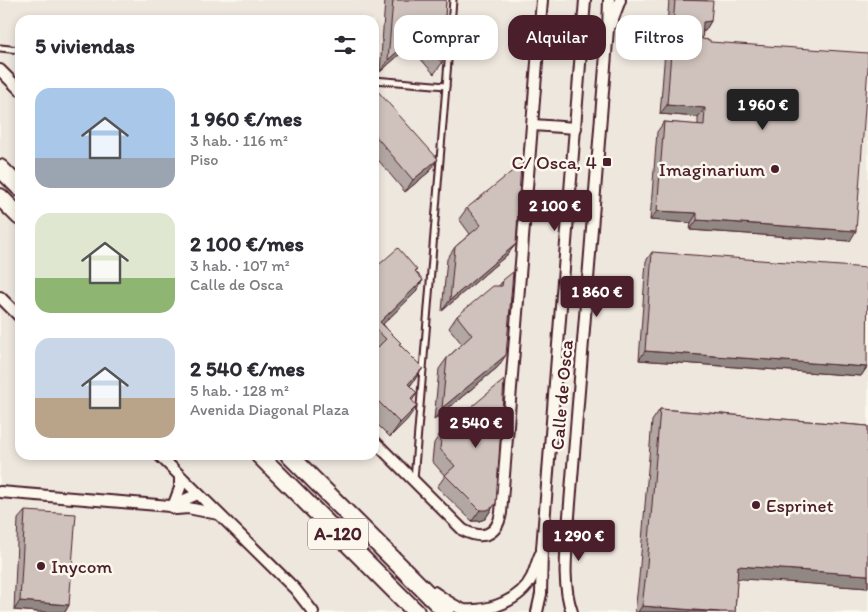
<!DOCTYPE html>
<html lang="es">
<meta charset="utf-8">
<style>
:root{--surface:#fff;--page:#f2f2f3;--text:#2b2b33;--muted:#7c7c81;--accent:#4a1f2b}
body{margin:0;font-family:Itim,sans-serif;background:var(--page);color:var(--text);height:100vh;display:flex;flex-direction:column;font-size:19px;white-space:nowrap}
*{box-sizing:border-box;margin:0}
p{font-size:16px;color:var(--muted)}
.icon{flex:none;width:28px;height:28px;fill:none;stroke:currentColor;stroke-width:2;stroke-linecap:round;stroke-linejoin:round}
.map{position:relative;flex:1;overflow:hidden}
.panel{position:absolute;left:15px;top:15px;width:364px;height:445px;display:flex;flex-direction:column;background:var(--surface);border-radius:15px;box-shadow:0 2px 8px #0003}
.panel>*{flex:none}
.hud{position:absolute;left:394px;top:15px;width:399px;height:45px;display:flex;gap:10px}
.price{position:absolute;translate:-50% -42px;padding:0 11px;border-radius:5px;background:var(--accent);color:#fff;font-size:16px;line-height:32px;filter:drop-shadow(0 1px 2px #0008)}
.price::after{content:'';position:absolute;left:50%;top:30px;width:15px;height:11px;margin-left:-8px;background:inherit;clip-path:polygon(0 0,100% 0,50% 100%)}
.price.selected{background:#222;color:#fff}
ul{padding:0;list-style:none}
li{display:flex;align-items:center;gap:15px;height:125px;padding:0 20px}
li span{display:grid;place-items:center;flex:none;width:140px;height:100px;border-radius:15px;color:#555}
li>.icon{margin-inline-start:auto}
span .icon{width:60px;height:60px;fill:#fffc;stroke-width:1}
li b{font-size:21px}
h2{display:flex;justify-content:space-between;align-items:center;height:60px;padding:0 20px;font-size:21px}
.chip{padding:0 18px;border-radius:15px;background:var(--surface);box-shadow:0 2px 8px #0003;font-size:18px;line-height:45px}
.chip.selected{background:var(--accent);color:#fff}
.map>svg:first-child{display:block}
.built{fill:#eee7de;fill-rule:evenodd}
.lines{fill:none;stroke-linecap:round;stroke-linejoin:round}
.service-casing{stroke:#4a1f2b;stroke-width:9}
.minor-casing{stroke:#4a1f2b;stroke-width:14}
.primary-casing{stroke:#4a1f2b;stroke-width:20}
.service{stroke:#fbf7ec;stroke-width:5}
.minor{stroke:#fbf7ec;stroke-width:10}
.primary{stroke:#fbf7ec;stroke-width:16}
.wall{fill:#b2a7a2;stroke:#4a1f2b}
.shaded-wall{fill:#918884;stroke:#4a1f2b}
.building{fill:#cfc2bc;stroke:#4a1f2b}
.poi-dot{fill:#4a1f2b;stroke:#fbf7ec;stroke-width:2}
.labels{text-anchor:middle;stroke-width:5;stroke-linejoin:round;paint-order:stroke}
.shield{fill:#fbf7ec;stroke:#7f6065;stroke-width:1}
.shield-label{font-size:18px;font-weight:bold;fill:#4a1f2b}
.poi-label{font-size:19px;fill:#4a1f2b;stroke:#fbf7ec;text-anchor:end}
.street-label{font-size:19px;fill:#4a1f2b;stroke:#fbf7ec}
</style>
<div class="map">
<svg width="868" height="612" viewBox="0 0 868 612">
<rect width="100%" height="100%" fill="#fbf7ec"/>
<filter id="ink" filterUnits="userSpaceOnUse"><feTurbulence type="fractalNoise" baseFrequency=".02" numOctaves="2"/><feDisplacementMap in="SourceGraphic" scale="10" xChannelSelector="R" yChannelSelector="G"/><feConvolveMatrix kernelMatrix="1 2 1 2 8 2 1 2 1" color-interpolation-filters="sRGB"/></filter>
<g filter="url(#ink)">
<!-- built -->
<path class="built" d="M0,0h868v612h-868zM20,20h354v435h-354z"/>
<g class="lines">
<defs>
<g id="service">
<path d="M0,48l20,2"/>
<path d="M374,80l72,6"/>
<path d="M414,480l39,-480"/>
</g>
<g id="minor">
<path d="M611,24l9,-24"/>
<path d="M0,70l20,20"/>
<path d="M533,125l43,3"/>
<path d="M0,297l20,20"/>
<path d="M374,441l89,89c19,10 34,6 38,-17l41,-513"/>
<path d="M159,455l136,134 18,23"/>
<path d="M0,492l170,14 6,3 12,-1 30,6"/>
<path d="M174,504l6,-16v-12"/>
<path d="M170,506l28,-12"/>
<path d="M434,592c10,7 19,14 30,18 26,2 57,-10 68,-33 3,-7 5,-15 8,-22"/>
<path d="M537,612l4,-18 1,-45 43,-549"/>
<path d="M572,612c-11,-31 -5,-64 -3,-96l39,-487 1,-29"/>
</g>
<g id="primary">
<path d="M0,168l20,20"/>
<path d="M0,197l20,20"/>
<path d="M259,455l157,157"/>
<path d="M289,455l157,157"/>
</g>
</defs>
<!-- service casing -->
<use href="#service" class="service-casing"/>
<!-- minor casing -->
<use href="#minor" class="minor-casing"/>
<!-- primary casing -->
<use href="#primary" class="primary-casing"/>
<!-- service -->
<use href="#service" class="service"/>
<!-- minor -->
<use href="#minor" class="minor"/>
<!-- primary -->
<use href="#primary" class="primary"/>
</g>
<!-- wall -->
<g class="wall">
<path d="M385,0h61l-4,63 -8,11 -25,-28 -29,26z"/>
<path d="M669,0h38l4,21 -6,10h-2l-1,8 8,3 140,199 -160,-11 1,-7 -41,-3 7,-88 7,-10 34,3v-8l-38,-3z"/>
<path d="M374,89l56,82 -25,21 -31,-37z"/>
<path d="M467,208l49,36 -9,11 -65,56 5,-52 8,-12 15,-13 -11,-15z"/>
<path d="M652,252l215,115 -6,9 -222,-16 7,-99z"/>
<path d="M374,269l43,1 -2,1 8,9 -9,14 -31,30 17,21 23,23 -10,14 -3,4 7,7 -5,8 -5,19 -17,17 -16,-16z"/>
<path d="M503,280l-5,87 -64,53 5,-51 8,-11 15,-14 -13,-16 8,-12 42,-30z"/>
<path d="M660,409l208,17v162l-131,-10 -2,34h-100l4,-35 13,-156z"/>
<path d="M442,431l51,76 -8,12 -6,2h-7l-35,-34 8,-11 -13,-15 2,-18z"/>
<path d="M25,511l44,94 -4,7h-27l-24,-2 4,-91z"/>
</g>
<!-- shaded-wall -->
<g class="shaded-wall">
<path d="M711,21l-6,10h-8l6,-9z"/>
<path d="M417,34l-8,12 -29,26 8,-12z"/>
<path d="M667,105l38,3 -7,9 -38,-3z"/>
<path d="M438,159l-8,12 -25,21 8,-12z"/>
<path d="M657,211l40,2 -6,10 -41,-3z"/>
<path d="M697,220l159,11 -6,10 -160,-11z"/>
<path d="M516,244l-9,11 -65,56 8,-11z"/>
<path d="M423,280l-9,14 -37,36 3,-8z"/>
<path d="M645,351l222,16 -6,9 -222,-16z"/>
<path d="M506,355l-8,12 -64,53 8,-12z"/>
<path d="M423,368l-10,14 -15,16 10,-14z"/>
<path d="M417,406l-10,14 -17,17 10,-14z"/>
<path d="M493,507l-8,12 -6,2h-7l8,-11z"/>
<path d="M738,566l130,9v13l-139,-10z"/>
<path d="M20,601l49,4 -4,7h-27l-24,-2z"/>
<path d="M642,606l78,6h-82z"/>
</g>
<!-- building -->
<g class="building">
<path d="M393,0h53l-4,63 -25,-29 -29,26z"/>
<path d="M675,0l38,1 -2,20 -8,1 -1,17 8,1v2l158,11v14l-12,164 -159,-11v-7l-40,-2 7,-89 40,3 1,-17 -38,-3z"/>
<path d="M375,88l63,71 -25,21 -39,-46v-45z"/>
<path d="M521,164l-5,80 -66,56 5,-53 26,-22 -14,-17z"/>
<path d="M398,248l19,22 -2,1 8,9 -43,42 21,21 -2,1 24,24 -15,16 9,9 -6,6 6,7 -17,17 -26,-26v-46l12,-12 -12,-11v-59z"/>
<path d="M652,252l216,16 -1,99 -222,-16z"/>
<path d="M513,272l-7,83 -64,53 5,-50 25,-23 -15,-19 36,-30h9l1,-6z"/>
<path d="M504,380l-8,123 -3,4 -6,3h-7l-35,-35 10,-9 -15,-17 2,-18z"/>
<path d="M660,409l208,17v149l-130,-9 -3,46h-15l-78,-6 5,-41z"/>
<path d="M25,511l51,3 -7,91 -49,-4z"/>
</g>
</g>
<!-- markers -->
<g class="poi-dot">
<rect x="602" y="157" width="10" height="10" rx="2.5"/>
<circle cx="775" cy="169" r="5"/>
<circle cx="756" cy="505" r="5"/>
<circle cx="41" cy="566" r="5"/>
</g>
<g class="labels">
<!-- shield labels -->
<rect class="shield" x="308" y="518.5" width="60" height="31" rx="4"/>
<g class="shield-label">
<text x="338" y="540">A-120</text>
</g>
<!-- poi labels -->
<g class="poi-label">
<text x="597" y="169">C/ Osca, 4</text>
<text x="765" y="176">Imaginarium</text>
<text x="766" y="512" text-anchor="start">Esprinet</text>
<text x="51" y="573" text-anchor="start">Inycom</text>
</g>
<!-- street labels -->
<g class="street-label">
<text transform="translate(561 395) rotate(-85)" y="7">Calle de Osca</text>
</g>
</g>
</svg>
<b class="price selected" style="left:763px;top:131px">1 960 €</b>
<b class="price" style="left:555px;top:232px">2 100 €</b>
<b class="price" style="left:597px;top:318px">1 860 €</b>
<b class="price" style="left:476px;top:449px">2 540 €</b>
<b class="price" style="left:579px;top:562px">1 290 €</b>
<div class="hud">
<a class="chip">Comprar</a>
<a class="chip selected">Alquilar</a>
<a class="chip">Filtros</a>
</div>
<section class="panel">
<h2>5 viviendas<svg class="icon" aria-label="filters" viewBox="0 0 24 24"><path d="M4 7h16M4 17h16"/><circle cx="9" cy="7" r="2"/><circle cx="15" cy="17" r="2"/></svg></h2>
<ul>
<li><span style="background:linear-gradient(#a9c7e8 70%,#9aa5b1 0)"><svg class="icon" aria-label="home" viewBox="0 0 24 24"><path d="M3 11l9-7 9 7M6 9v11h12V9"/></svg></span><div><b>1 960 €/mes</b><p>3 hab. · 116 m²</p><p>Piso</p></div></li>
<li><span style="background:linear-gradient(#dfe7d0 65%,#8fb573 0)"><svg class="icon" aria-label="home" viewBox="0 0 24 24"><path d="M3 11l9-7 9 7M6 9v11h12V9"/></svg></span><div><b>2 100 €/mes</b><p>3 hab. · 107 m²</p><p>Calle de Osca</p></div></li>
<li><span style="background:linear-gradient(#c9d6e8 60%,#b9a48a 0)"><svg class="icon" aria-label="home" viewBox="0 0 24 24"><path d="M3 11l9-7 9 7M6 9v11h12V9"/></svg></span><div><b>2 540 €/mes</b><p>5 hab. · 128 m²</p><p>Avenida Diagonal Plaza</p></div></li>
</ul>
</section>
</div>
